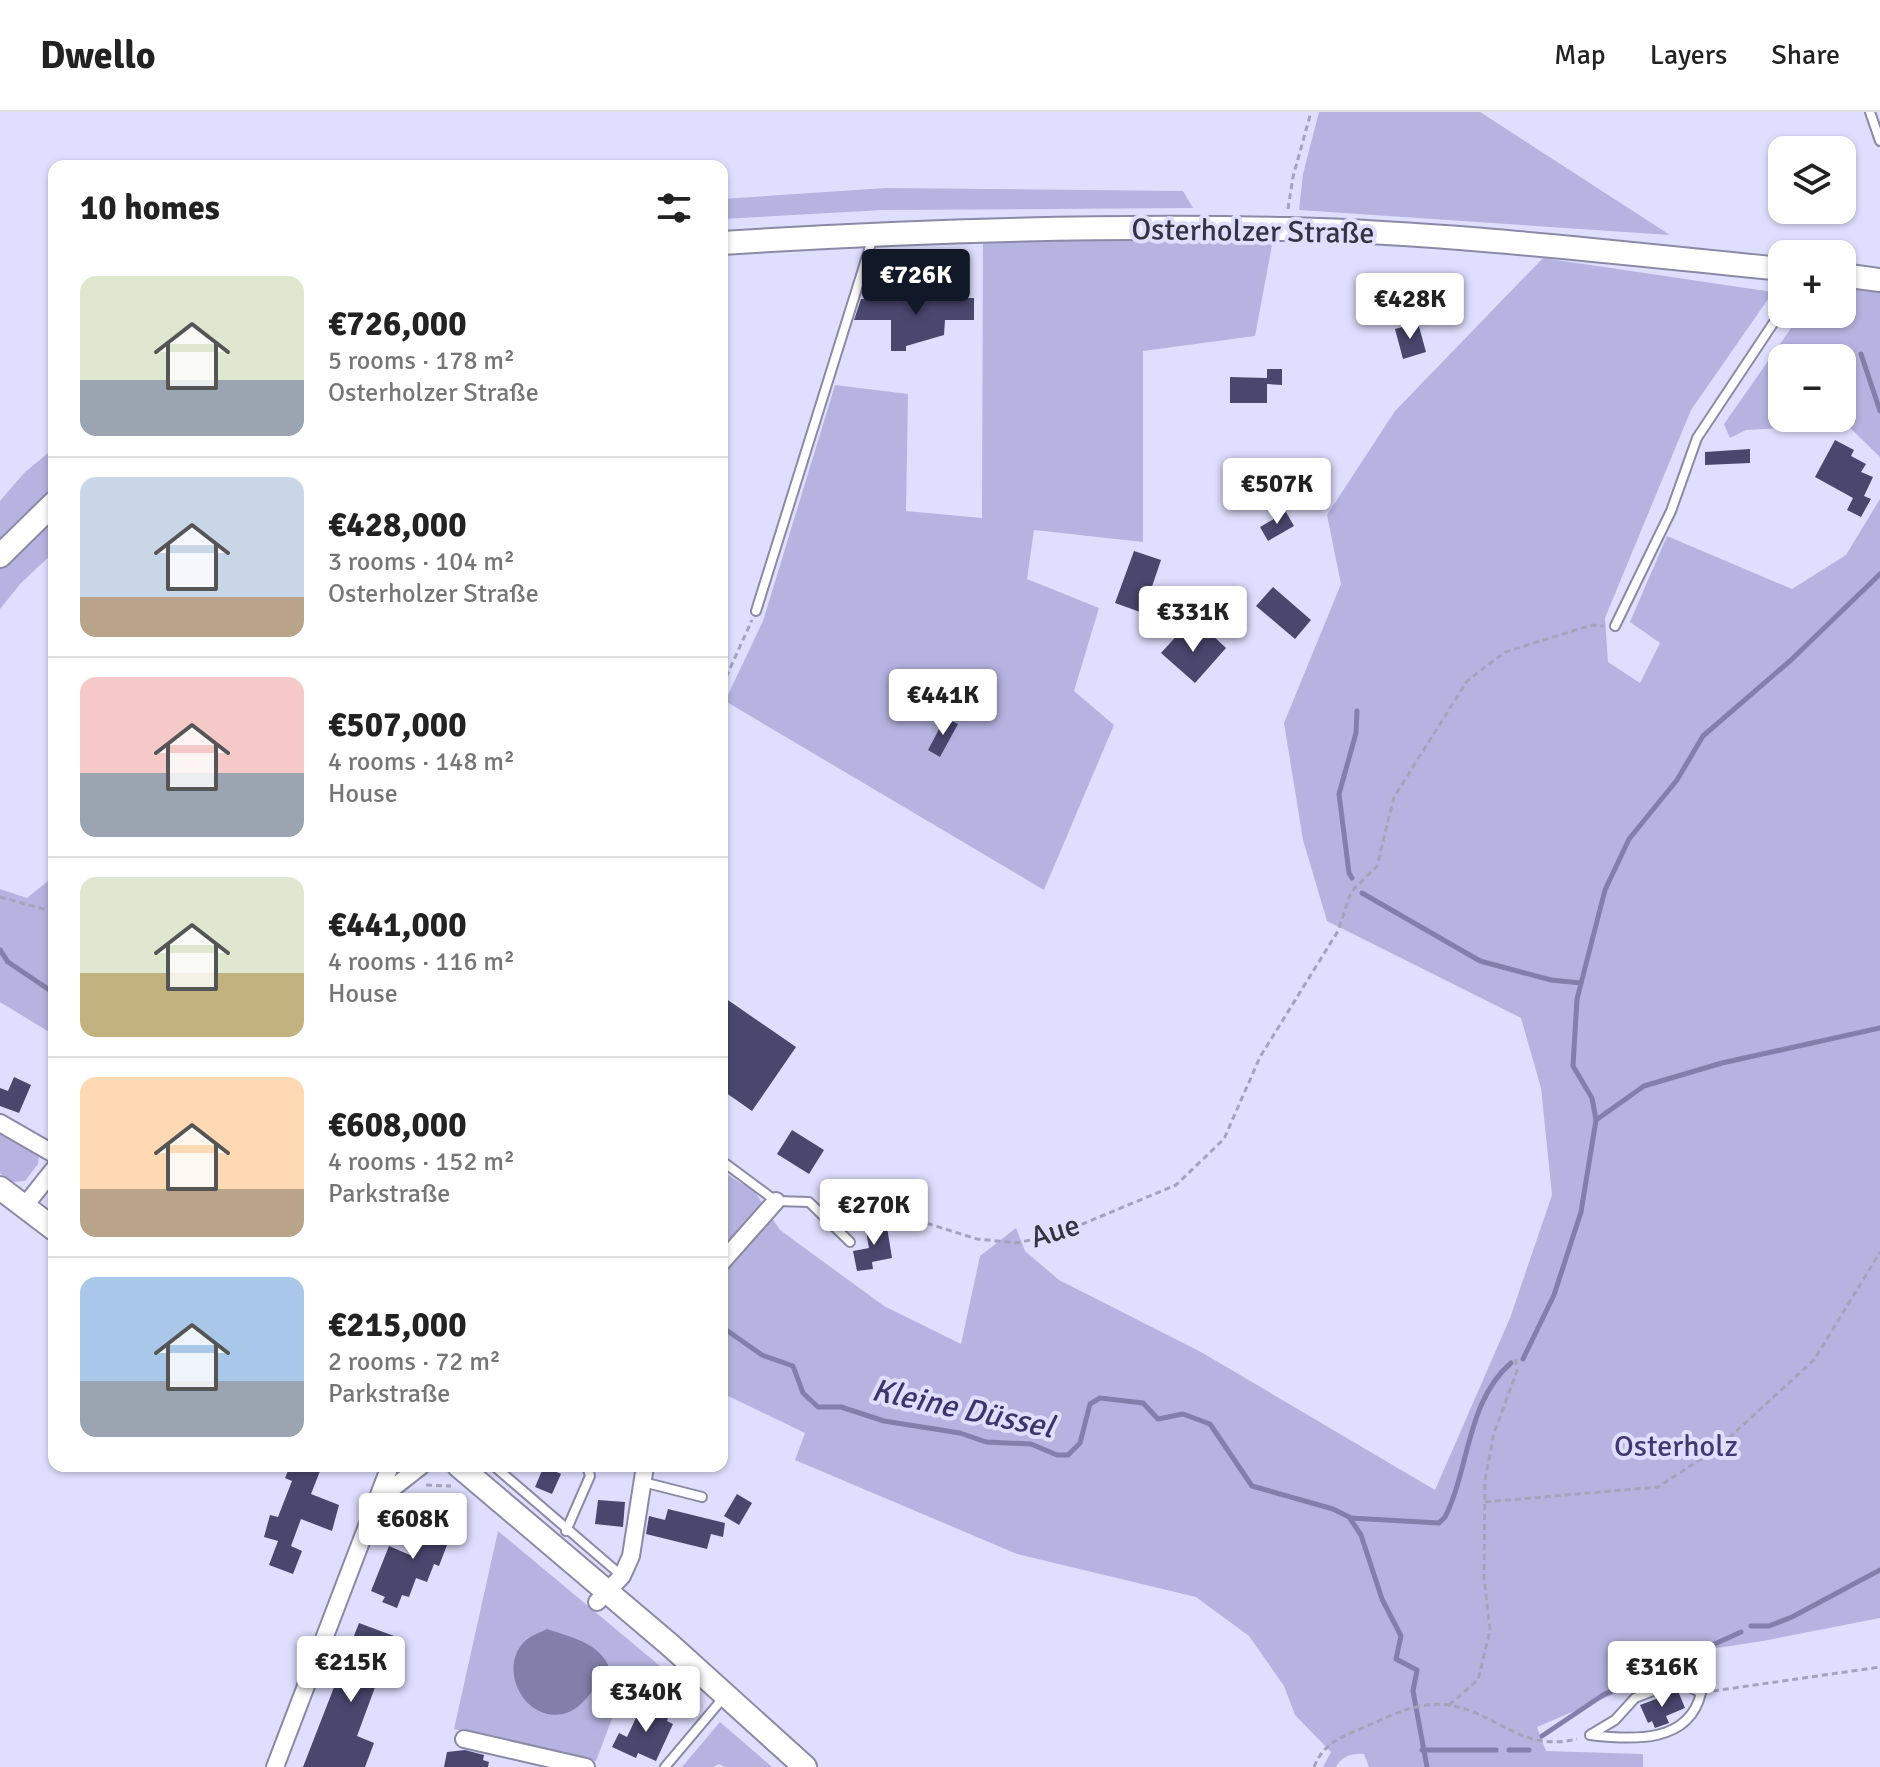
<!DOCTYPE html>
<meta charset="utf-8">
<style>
:root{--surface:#fff;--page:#f6f6f6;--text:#222;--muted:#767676;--line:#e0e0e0;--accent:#111827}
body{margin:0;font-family:Signika,sans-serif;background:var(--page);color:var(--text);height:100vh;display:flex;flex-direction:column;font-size:30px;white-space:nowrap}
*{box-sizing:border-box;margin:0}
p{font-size:26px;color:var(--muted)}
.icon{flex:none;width:44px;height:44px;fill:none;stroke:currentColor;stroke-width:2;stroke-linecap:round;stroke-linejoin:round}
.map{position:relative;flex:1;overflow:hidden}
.details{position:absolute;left:48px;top:48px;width:680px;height:1312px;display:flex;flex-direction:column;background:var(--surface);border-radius:16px;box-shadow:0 2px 6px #0004}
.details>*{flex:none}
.tools{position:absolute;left:1768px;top:24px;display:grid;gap:16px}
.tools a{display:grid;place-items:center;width:88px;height:88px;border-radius:16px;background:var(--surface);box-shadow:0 2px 6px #0004;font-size:40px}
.price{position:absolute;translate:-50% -68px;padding:0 18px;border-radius:8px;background:#fff;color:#222;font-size:26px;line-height:52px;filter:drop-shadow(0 2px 4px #0008)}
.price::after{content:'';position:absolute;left:50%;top:48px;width:24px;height:18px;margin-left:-12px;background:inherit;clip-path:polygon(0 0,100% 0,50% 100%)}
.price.active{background:var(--accent);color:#fff}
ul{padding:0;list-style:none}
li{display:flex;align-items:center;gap:24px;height:200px;padding:0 32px}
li+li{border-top:2px solid var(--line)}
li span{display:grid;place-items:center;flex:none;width:224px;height:160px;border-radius:16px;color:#555}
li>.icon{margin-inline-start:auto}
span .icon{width:96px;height:96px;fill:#fffc;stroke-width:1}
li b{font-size:34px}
h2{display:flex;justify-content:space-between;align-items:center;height:96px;padding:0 32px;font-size:34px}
header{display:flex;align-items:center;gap:48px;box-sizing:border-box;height:112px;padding:0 40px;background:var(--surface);border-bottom:2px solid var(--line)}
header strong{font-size:38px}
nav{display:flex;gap:44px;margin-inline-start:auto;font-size:28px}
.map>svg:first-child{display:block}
.green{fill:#b7b3e1;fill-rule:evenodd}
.water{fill:#827faa}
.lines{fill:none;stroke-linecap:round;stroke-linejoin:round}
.stream{stroke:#827faa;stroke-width:5}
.building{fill:#4a466e}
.lane-casing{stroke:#8b89a6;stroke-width:12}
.street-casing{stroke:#8b89a6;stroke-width:20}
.secondary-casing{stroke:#8b89a6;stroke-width:26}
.path{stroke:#a4a3bc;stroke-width:3;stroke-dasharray:6 4;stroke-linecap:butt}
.lane{stroke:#fff;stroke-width:8}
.street{stroke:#fff;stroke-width:16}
.secondary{stroke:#fff;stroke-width:22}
.labels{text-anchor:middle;stroke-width:8;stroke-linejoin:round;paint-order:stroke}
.street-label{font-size:30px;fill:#343340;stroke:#e0defe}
.park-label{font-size:30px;fill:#413872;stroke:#e0defe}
.water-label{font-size:32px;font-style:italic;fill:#3d346d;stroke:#e0defe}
</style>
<header>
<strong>Dwello</strong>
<nav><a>Map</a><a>Layers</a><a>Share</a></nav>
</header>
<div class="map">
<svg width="1880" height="1655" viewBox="0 0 1880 1655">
<rect width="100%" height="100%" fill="#e0defe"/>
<!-- green -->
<g class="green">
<path d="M1319,0h161l190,123 -371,-25 4,-36z"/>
<path d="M886,76l297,3 10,17 -310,2 -161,9v-20z"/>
<path d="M1273,128l-18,96 -112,15v191l-109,-12 -7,49 72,29 -25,83 40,34 -70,165 -319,-189 38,-80 72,-236 73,9 -2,117 76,7 1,-277z"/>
<path d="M1543,146l230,34 -82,118 -86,208 3,44 32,21 20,-40 -30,-21 37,-86 125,53 54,-34 34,-56v1119l-117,23 -99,15 -45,36 -82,35 9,24 97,3v13h-274l-5,-13c-12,-1 -22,2 -28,13h-13l8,-15 -36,-37 -11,-29 -35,-50 -53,-39 -179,-43 -222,-94 10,-27 -83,-40v-222l33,21 25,38 104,76 77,38 19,-88 36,-28 9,23 34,29 142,72 234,138 75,-172 42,-123 -11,-107 -20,-70 -194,-97 -24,-81 -19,-117 57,-139 -14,-69 68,-104z"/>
<path d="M1842,175l38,6v164l-34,-33 -100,6 -16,8 -6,-14 77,-110h41zM1782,246h60v60h-60z"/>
<path d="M54,336v104l-33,31 -21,26v-108l24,-28z"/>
<path d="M54,764v159l-54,-33v-113l27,9z"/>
<path d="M0,1018l39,25 -1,9 -13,17 -14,1 -11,-9z"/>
<path d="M498,1419l162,135 -30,5 -34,90 -142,-32z"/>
<path d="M720,1610l52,45h-47l-6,-3 -6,3h-31z"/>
</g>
<!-- water -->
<path class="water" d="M547,1517c27,9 58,15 65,47 -21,8 -26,33 -49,38 -39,8 -66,-46 -38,-73 5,-5 16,-9 22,-12z"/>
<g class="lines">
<!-- stream -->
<g class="stream">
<path d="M1861,242l19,57"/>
<path d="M1352,766l-3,-5 -10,-79 17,-61 1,-22"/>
<path d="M1362,781l118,68 71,19 30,3"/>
<path d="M0,838l8,12 46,31"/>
<path d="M1596,1008l48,-34 78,-23 158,-35"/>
<path d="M722,1215l40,28 31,11 10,27 15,14h23l43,14 76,12 26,9 45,2 26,11h11l12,-12 10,-39 10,-6 43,5 15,16 25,-5 27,10 42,62 81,23 16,8 12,18 21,64 19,37 -5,23 21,11 -4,21 14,76"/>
<path d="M1523,1247l31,-64 27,-83 15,-92 -4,-22 -19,-32 4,-67 28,-109 24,-51 48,-59 26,-44 88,-76 89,-86"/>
<path d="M1350,1406l89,5 6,-6c24,-47 22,-117 66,-154"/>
<path d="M1751,1514h18l23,-9 88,-47"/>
<path d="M1542,1624l61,-41 138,-63"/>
<path d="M1422,1638h74"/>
<path d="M1509,1638h20"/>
</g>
</g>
<!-- building -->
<g class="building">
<path d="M1440,174l5,17 -41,17 -6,-22z"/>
<path d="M916,186h58v22h-29l-1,15 -38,11v5h-15v-31h-37l7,-21z"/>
<path d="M1418,211l8,29 -23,7 -8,-30z"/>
<path d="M1267,257h15v16l-15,-1v19h-37v-26l37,1z"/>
<path d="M1835,328l19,10 -3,6 15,8 -5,8 12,5 -9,19 7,3 -10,18 -14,-7 6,-12 -38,-21z"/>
<path d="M1750,337v14l-45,2v-13z"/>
<path d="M1286,400l8,14 -26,15 -8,-14z"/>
<path d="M1134,439l27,9 -18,53 -28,-10z"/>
<path d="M1273,475l38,33 -16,19 -39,-33z"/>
<path d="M1182,518l16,14 11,-12 17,16 -31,35 -34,-30z"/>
<path d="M945,606l13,6 -18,33 -12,-7z"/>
<path d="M722,884l74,51 -44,64 -30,-21z"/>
<path d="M14,965l17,8 -12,28 -19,-7v-18l8,3z"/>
<path d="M792,1018l32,20 -15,24 -32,-20z"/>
<path d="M886,1109l6,37 -20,4 1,7 -16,2 -4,-20 16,-3 -4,-23z"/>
<path d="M290,1354h32l-11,28 28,11 -7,26 -31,-12 -10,27 11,5 -9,23 -24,-9 9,-24 -14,-4 6,-22 8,2 14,-36 -7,-3z"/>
<path d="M544,1354l17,8 -9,20 -17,-7z"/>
<path d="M737,1382l15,9 -13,22 -15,-9z"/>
<path d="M598,1388l27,2 -2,25 -28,-3z"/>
<path d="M668,1397l57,14 -2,14 -12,-3 -4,15 -61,-15 3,-18 16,4z"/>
<path d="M426,1401l29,11 -16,42 -5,-2 -7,18 -11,-4 -7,19 -7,-2 -5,13 -15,-6 3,-5 -14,-6 18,-45 21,9z"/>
<path d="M359,1511l35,13 -37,100 17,7 -9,24h-62z"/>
<path d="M1678,1579l7,17 -19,8 3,7 -14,5 -3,-7 -4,2 -8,-18z"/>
<path d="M643,1591l26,12 -2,6 6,3 -17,37 -18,-8 -2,5 -24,-11 7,-14 8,4z"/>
<path d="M465,1638l19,5 -1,5 6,2 -1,5h-44l3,-15z"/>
</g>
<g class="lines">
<defs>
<g id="lane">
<path d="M1870,0l10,29"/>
<path d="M756,499l117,-374"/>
<path d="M1615,514l56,-115 26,-73 85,-128"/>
<path d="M722,1049l54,40 33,1 41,40"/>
<path d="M494,1354l128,110"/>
<path d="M643,1370l59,15"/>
<path d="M566,1419l24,-55 -3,-10"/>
<path d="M1671,1572l15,1 15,8c-12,51 -69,47 -111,42l25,-15 20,-22z"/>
<path d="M665,1655l59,-70"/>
</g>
<g id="street">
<path d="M0,1011l54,31"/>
<path d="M23,1096l31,-39"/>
<path d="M722,1150l54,-61"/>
<path d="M380,1386l41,-32"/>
<path d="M597,1490l25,-26 9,-20 14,-90"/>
<path d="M464,1627l122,28"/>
<path d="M275,1655l115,-301"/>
</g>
<g id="secondary">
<path d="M722,131c189,-12 378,-18 567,-14 165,4 329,24 493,40"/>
<path d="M1842,163l38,5"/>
<path d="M0,444l54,-53"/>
<path d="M0,1076l54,41"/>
<path d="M459,1354l211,179 135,122"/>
</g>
</defs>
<!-- lane casing -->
<use href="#lane" class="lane-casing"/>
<!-- street casing -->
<use href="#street" class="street-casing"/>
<!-- secondary casing -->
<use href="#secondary" class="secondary-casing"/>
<!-- path -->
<g class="path">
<path d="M1288,97l5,-32 18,-65"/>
<path d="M722,574l30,-66"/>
<path d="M0,785l54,15"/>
<path d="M829,1093l65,8 83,26 40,4 44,-10 115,-48 48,-46 36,-82 78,-126 13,-39 26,-26 17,-69 73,-116 38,-29 87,-27 12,1"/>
<path d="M426,1373l25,1"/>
<path d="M1485,1390l173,-15 60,-39 96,-88 66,-108"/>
<path d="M1713,1579l167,-24"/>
<path d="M1449,1593l29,-25 12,-50 -6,-52 1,-98 9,-47 23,-62 -2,-15"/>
<path d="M1314,1655c10,-25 28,-30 51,-40 27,-12 53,-26 83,-22 49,7 73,48 129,34"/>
</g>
<!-- lane -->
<use href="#lane" class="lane"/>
<!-- street -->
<use href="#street" class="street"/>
<!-- secondary -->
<use href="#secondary" class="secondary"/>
</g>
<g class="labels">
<!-- street labels -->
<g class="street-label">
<text transform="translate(1253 119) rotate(1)" y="10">Osterholzer Straße</text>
<text transform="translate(1055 1119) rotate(-17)" y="10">Aue</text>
</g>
<!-- park labels -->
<g class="park-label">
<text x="1676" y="1344">Osterholz</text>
</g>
<!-- water labels -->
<g class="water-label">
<text transform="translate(963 1296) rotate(12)" y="11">Kleine Düssel</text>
</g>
</g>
</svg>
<div class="tools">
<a><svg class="icon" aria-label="layers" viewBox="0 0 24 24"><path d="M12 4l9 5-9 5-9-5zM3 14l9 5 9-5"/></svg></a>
<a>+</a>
<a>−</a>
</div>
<b class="price active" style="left:916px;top:205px">€726K</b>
<b class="price" style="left:1410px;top:229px">€428K</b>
<b class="price" style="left:1277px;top:414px">€507K</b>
<b class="price" style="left:1193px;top:542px">€331K</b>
<b class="price" style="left:943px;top:625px">€441K</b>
<b class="price" style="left:874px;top:1135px">€270K</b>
<b class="price" style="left:413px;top:1449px">€608K</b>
<b class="price" style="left:351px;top:1592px">€215K</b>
<b class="price" style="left:1662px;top:1597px">€316K</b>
<b class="price" style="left:646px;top:1622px">€340K</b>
<section class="details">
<h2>10 homes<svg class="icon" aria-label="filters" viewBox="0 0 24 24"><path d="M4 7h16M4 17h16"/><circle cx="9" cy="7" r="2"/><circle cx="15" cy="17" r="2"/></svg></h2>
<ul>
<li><span style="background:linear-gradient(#dfe7d0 65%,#9aa5b1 0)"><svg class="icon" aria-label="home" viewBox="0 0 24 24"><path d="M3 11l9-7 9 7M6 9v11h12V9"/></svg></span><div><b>€726,000</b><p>5 rooms · 178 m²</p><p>Osterholzer Straße</p></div></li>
<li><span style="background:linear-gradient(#c9d6e8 75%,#b9a48a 0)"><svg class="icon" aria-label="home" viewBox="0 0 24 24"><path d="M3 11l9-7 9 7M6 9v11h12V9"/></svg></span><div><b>€428,000</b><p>3 rooms · 104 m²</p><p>Osterholzer Straße</p></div></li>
<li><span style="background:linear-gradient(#f6c9c9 60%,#9aa5b1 0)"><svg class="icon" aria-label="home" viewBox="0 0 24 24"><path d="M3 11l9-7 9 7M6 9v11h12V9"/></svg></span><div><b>€507,000</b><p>4 rooms · 148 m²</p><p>House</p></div></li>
<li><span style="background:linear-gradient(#dfe7d0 60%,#c2b280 0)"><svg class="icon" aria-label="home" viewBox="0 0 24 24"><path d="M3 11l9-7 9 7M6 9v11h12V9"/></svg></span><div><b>€441,000</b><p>4 rooms · 116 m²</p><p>House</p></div></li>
<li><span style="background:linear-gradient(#ffd9b3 70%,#b9a48a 0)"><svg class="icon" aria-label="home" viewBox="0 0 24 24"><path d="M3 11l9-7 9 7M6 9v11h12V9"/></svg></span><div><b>€608,000</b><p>4 rooms · 152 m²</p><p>Parkstraße</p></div></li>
<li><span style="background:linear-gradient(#a9c7e8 65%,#9aa5b1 0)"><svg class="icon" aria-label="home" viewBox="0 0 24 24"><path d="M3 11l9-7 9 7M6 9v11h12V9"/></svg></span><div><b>€215,000</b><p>2 rooms · 72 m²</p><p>Parkstraße</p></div></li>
</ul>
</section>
</div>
